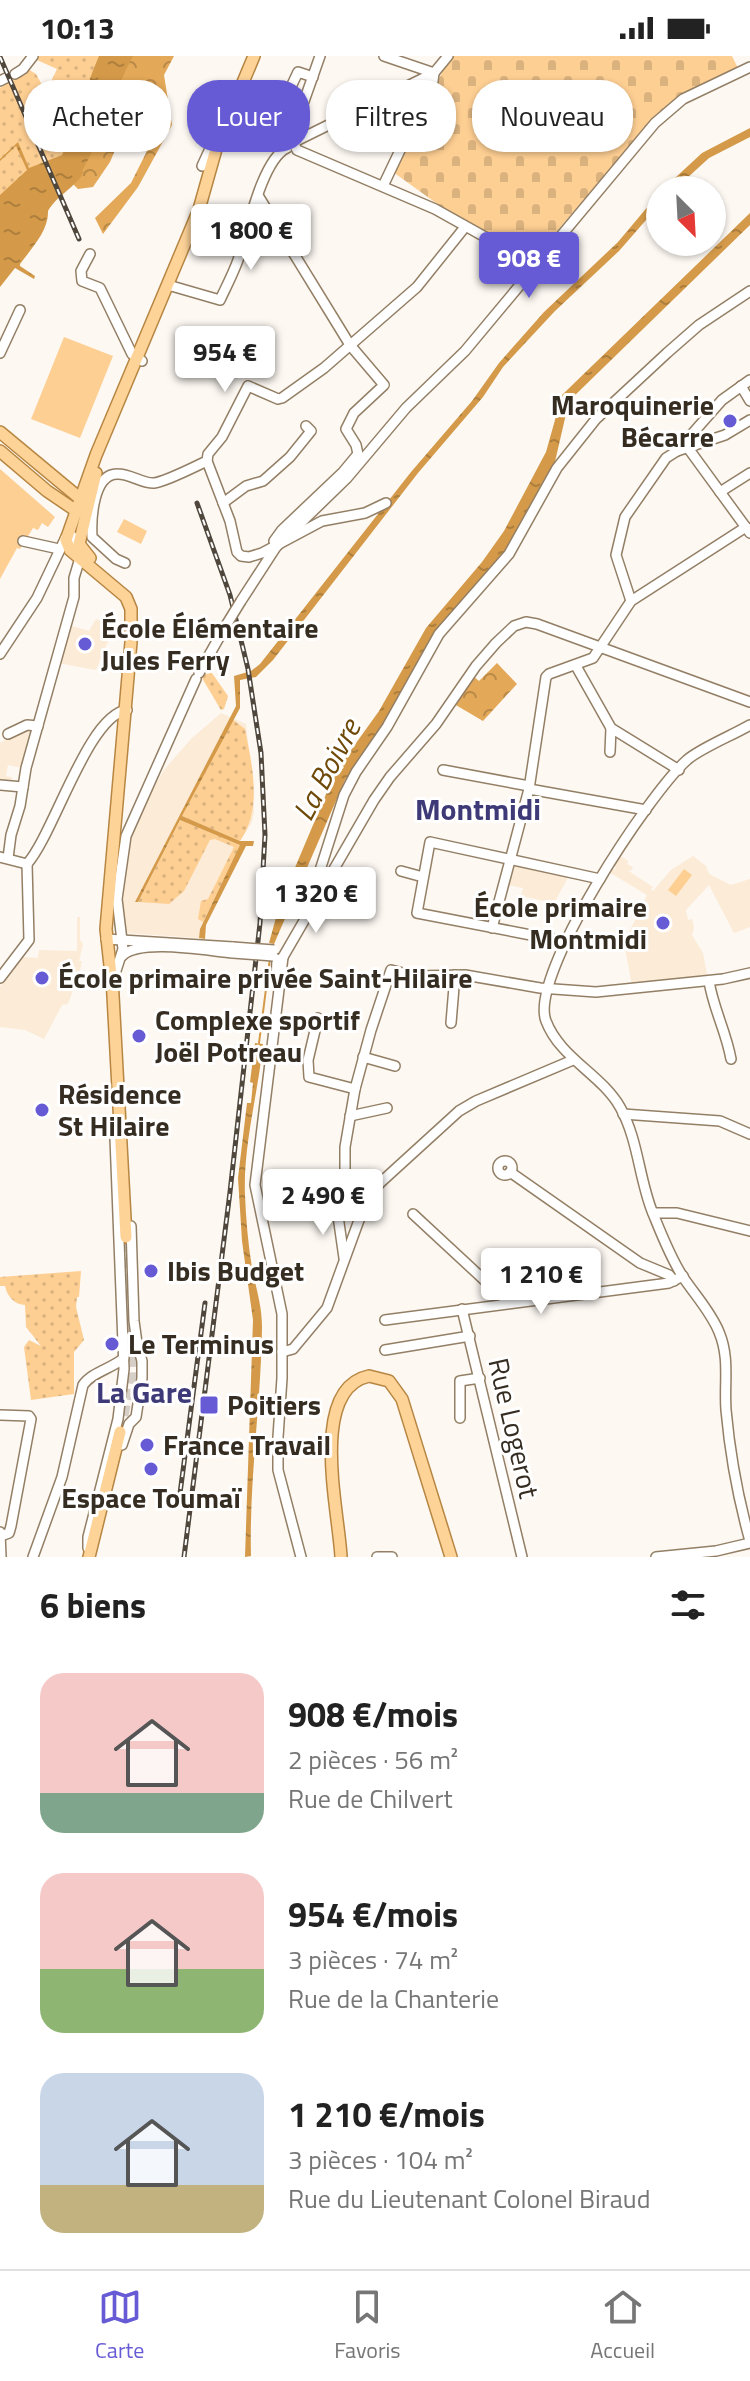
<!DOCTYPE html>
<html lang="fr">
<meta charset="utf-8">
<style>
:root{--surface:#fff;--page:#f6f6f6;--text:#222;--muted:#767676;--line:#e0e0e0;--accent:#665bd4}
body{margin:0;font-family:"Titillium Web",sans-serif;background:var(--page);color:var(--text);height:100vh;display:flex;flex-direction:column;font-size:30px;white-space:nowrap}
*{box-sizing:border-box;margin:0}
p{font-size:26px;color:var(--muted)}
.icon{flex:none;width:44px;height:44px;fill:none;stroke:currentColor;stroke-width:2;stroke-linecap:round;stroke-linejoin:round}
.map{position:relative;height:1501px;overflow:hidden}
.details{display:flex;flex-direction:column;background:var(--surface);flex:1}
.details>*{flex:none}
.banner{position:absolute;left:24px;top:24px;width:702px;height:72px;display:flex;gap:16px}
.needle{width:52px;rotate:156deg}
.controls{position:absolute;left:646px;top:120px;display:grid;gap:16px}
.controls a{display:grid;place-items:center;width:80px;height:80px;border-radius:50%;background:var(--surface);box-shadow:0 2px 6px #0004;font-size:40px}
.price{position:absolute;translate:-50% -68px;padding:0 18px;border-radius:8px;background:#fff;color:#222;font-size:26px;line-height:52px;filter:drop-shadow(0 2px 4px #0008)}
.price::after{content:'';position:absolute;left:50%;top:48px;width:24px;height:18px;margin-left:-12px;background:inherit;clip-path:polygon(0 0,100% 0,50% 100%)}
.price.selected{background:var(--accent);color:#fff}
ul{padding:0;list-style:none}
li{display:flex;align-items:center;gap:24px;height:200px;padding:0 40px}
li span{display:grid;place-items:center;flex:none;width:224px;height:160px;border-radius:24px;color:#555}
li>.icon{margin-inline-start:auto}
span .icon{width:96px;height:96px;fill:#fffc;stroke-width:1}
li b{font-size:34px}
h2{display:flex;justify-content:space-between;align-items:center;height:96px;padding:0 40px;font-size:34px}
.chip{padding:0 28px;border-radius:32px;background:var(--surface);box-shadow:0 2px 6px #0004;font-size:28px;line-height:72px}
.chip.selected{background:var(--accent);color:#fff}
.status{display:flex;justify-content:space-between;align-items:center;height:56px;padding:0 40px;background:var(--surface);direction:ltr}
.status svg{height:22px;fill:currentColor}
.menu{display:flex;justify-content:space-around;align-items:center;height:112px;border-top:2px solid var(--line);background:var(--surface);font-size:22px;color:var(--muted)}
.menu a{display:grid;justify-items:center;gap:4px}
.menu .selected{color:var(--accent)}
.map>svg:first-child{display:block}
.built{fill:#fcebd6}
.grass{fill:url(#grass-dots)}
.forest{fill:url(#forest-crowns)}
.cemetery{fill:url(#cemetery-stones)}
.park{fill:#fecf93}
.water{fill:url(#water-ripples)}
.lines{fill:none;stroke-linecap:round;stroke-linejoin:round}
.stream{stroke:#d49a49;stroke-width:2}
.major-tunnel{stroke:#d5cfc8;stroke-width:11;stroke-dasharray:11 5.5;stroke-linecap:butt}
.minor-casing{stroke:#937f65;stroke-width:12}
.major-casing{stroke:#b78642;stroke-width:14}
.minor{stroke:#fff;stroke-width:9}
.major{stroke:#fdd398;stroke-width:11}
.rail-casing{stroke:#4f463c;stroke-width:5}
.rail{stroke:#fff;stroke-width:2;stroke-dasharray:6;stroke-linecap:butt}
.minor-bridge-casing{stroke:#937f65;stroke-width:12;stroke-linecap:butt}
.minor-bridge{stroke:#fff;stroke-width:9}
.poi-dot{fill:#665bd4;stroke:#fff;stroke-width:3}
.labels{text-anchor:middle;stroke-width:6;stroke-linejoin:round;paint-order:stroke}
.poi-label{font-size:28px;font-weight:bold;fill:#362d22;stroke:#fff;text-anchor:start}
.street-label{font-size:28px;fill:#362d22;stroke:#fff}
.water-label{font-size:30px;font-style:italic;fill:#6f4907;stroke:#fff}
.neighbourhood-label{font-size:30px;font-weight:bold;fill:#3d3a77;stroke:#fff}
</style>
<div class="status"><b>10:13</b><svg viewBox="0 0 49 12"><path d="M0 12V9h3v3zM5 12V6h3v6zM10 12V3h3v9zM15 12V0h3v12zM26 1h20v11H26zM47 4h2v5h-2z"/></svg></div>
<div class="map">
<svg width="750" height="1501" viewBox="0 0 750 1501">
<defs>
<pattern id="grass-dots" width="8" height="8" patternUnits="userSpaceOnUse" patternTransform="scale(2)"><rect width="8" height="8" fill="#fecf93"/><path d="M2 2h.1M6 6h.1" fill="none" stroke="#dab27e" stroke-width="1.8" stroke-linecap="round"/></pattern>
<pattern id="forest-crowns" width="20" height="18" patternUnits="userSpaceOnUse" patternTransform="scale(2)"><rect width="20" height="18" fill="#e3a858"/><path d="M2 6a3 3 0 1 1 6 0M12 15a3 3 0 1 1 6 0" fill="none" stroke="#b98948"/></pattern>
<pattern id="cemetery-stones" width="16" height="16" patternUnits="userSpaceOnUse" patternTransform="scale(2)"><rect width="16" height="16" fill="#fecf93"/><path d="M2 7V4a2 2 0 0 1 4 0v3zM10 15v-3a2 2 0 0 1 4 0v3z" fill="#dab27e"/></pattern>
<pattern id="water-ripples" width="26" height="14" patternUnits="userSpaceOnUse" patternTransform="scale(2)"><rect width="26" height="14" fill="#d49a49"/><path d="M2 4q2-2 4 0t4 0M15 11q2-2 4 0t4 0" fill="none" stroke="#ad7e3c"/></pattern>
</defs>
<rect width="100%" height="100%" fill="#fdf8f2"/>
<!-- built -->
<g class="built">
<path d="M96,563l18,8 -18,43 -38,-7 11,-38 20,6z"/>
<path d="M221,657l25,11 5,44 3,44 -2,10 -12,19 -39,85 -2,12 -74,-5 -6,-34 9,-58 7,-22 29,-49 27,-31z"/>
<path d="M28,671l6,1 -12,40 -14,-3 -2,11 6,1v7l-12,-1v-40z"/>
<path d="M693,800l13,10 3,8 22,11 19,-6v48l-16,6 -25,-48 -23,25 2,10 4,-1 2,9 -2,7 11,18 4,22 -75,10 -8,-42 23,-48 -38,-23 7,-4 -2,-3 5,-8 5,1 4,3 -1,3 6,3 -2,4 -4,-1 26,17 -2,3 2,1 18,-21z"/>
<path d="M516,807l54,11 -16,29 -33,-7 2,-8 -15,-3z"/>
<path d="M77,861h3v23l3,4 -4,17h3l-2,9 -12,34 -6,1 -18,34 -19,-9 -25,-3v-41l23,-29 15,1 1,-8 38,1z"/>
</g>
<!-- grass -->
<g class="grass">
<path d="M39,0h72l-44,122 -67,29v-119l28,-19 8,5 10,18 11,-23 -20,-9z"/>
<path d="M205,607l23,33 -4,13 -3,1 -22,-37 10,1z"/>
<path d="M232,663l13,10c7,36 18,80 -5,112l-58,-25z"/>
<path d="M180,764l61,25 -38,77 -5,-3 3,-18 7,-2 26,-52 -19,-8 -5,1 -26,51 -15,13 -31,-2z"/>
<path d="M81,1215l-2,26h-2l-1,10 8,33 -10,12v42l-43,6 -7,-53 5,-7 12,6 -15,-19 -1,-22c-10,0 -18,-9 -20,-19h-5v-9z"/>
</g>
<!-- forest -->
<g class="forest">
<path d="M111,0h63l-10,19 8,50 -34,62 -35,47 -8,-16 36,-35 16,-32 -26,-15 -11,26 -17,25 -15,2 -11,-11z"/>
<path d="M497,607l20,21 -34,37 -29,-17 19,-28 6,5z"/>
</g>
<!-- cemetery -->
<path class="cemetery" d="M450,0h282l6,12 -55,25 -26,21 -130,152 -23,-22 1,-5 -9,-6 -4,3 -31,-15 -68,-49z"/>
<!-- park -->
<g class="park">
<path d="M64,281l49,19 -33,82 -49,-19z"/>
<path d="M0,413l55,48 -7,10 -6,-4 -4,7 -5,-2 -13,21 -3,-1 -17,31z"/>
<path d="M124,463l23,12 -6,13 -24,-12z"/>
<path d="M684,813l8,6 -16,21 -8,-6z"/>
</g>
<!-- water -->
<g class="water">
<path d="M99,0h34c-20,37 -30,79 -51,115l2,1c-11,18 -26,22 -36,39 1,19 -16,37 -28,53v2l15,10 -1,3 -19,-11 -15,19v-92l27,-25 -11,-24 -16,15v-2l18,-17 11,26 33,-13c16,-32 22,-66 37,-99z"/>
<path d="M750,72v9l-41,21 -35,32h-12l40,-37z"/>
<path d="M660,136v12l-41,47 -64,60 -52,56 -20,30 -65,76 -145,187 -17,17 -16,3v28l-58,108 58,25h14l-1,5h-7l-40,79 -1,14 -6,-1 1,-9 40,-84 -60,-25 -42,82h-3l101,-196 -2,-30 17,-5 9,-7 151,-192 61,-71 27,-38 45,-51 74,-70z"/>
<path d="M750,157v12l-181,176 -15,65 -39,70 -20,29 -53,60 -55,93 -42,62 -71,164 -5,-1 11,-40 55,-130 3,2 6,-8 -3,-3 38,-53 47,-83 56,-66 22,-31 42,-79 16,-57z"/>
<path d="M255,987l8,1c-5,50 -20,101 -18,151 1,24 3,49 7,73 4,20 10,38 10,59 -1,79 -13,151 -11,229l-6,1 8,-237 -11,-79 -4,-63 9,-75h4l2,-20 -3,-1z"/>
</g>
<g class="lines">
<!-- stream -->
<path class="stream" d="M259,987l11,-85"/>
<!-- major-tunnel -->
<path class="major-tunnel" d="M120,1376l11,-58 -5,-137"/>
<defs>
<g id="minor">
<path d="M384,0l50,17"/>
<path d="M15,18l8,-5 10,-13"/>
<path d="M0,25l6,-3"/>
<path d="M227,65l59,24"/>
<path d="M267,82l31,-66 15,5"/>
<path d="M290,85l30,-85"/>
<path d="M294,86l140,-69"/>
<path d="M295,90l2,4 138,59 68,38 20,18"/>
<path d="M202,110l12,-26 4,2"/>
<path d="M383,130l50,-105 1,-8 14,-17"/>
<path d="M259,141l91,148 34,40 -30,28 -8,16 10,16 2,9 -15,18 -61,58 -8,11 2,6"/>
<path d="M90,198l-9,17 1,10 18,7 32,66 10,7"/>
<path d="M168,229l52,15c6,-13 13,-26 18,-40 9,-27 24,-101 49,-112"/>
<path d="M0,297l20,-43"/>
<path d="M741,330l9,15"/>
<path d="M688,392l62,85"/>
<path d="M677,395l45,-51 28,-20"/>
<path d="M207,405l23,60 7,31 4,4 8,1 13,-4 60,-32 43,-8 21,-10"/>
<path d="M720,436l30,-19"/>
<path d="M223,447l23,-17 17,-5 27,-24 21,-26 -5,-5"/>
<path d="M23,485l36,8"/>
<path d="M125,507l-9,-4 -24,-22c-1,-18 1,-64 26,-63 12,0 26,10 36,9 11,-1 42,-17 53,-22l1,-7 14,-17 26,-51 30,13 4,-1 42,-30 93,-81 48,-60"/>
<path d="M241,545l35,-54 71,-69 59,-70 59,-57 190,-228 28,-24 67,-32"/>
<path d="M631,545l-15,-46 9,-38 41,-59 11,-7 48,-16 25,-15"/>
<path d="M0,598l37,-56 29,-61 6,-1 7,8"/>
<path d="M576,610l35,62 68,42"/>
<path d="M199,617l26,-46"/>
<path d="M750,669c-17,10 -51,24 -63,35 -37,32 -159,216 -141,261 14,37 55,53 74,86 18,32 19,71 32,104 9,22 18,46 31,66 12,18 28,35 36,55 11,26 5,51 7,78 4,44 12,88 24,131"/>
<path d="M8,678l19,-9 11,1"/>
<path d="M610,696l1,-24"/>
<path d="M443,714l86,16"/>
<path d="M0,729l23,2"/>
<path d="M529,733l117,21"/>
<path d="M0,801l27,7"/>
<path d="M8,802l3,-23 9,-29 6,-38 48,-171v-19l6,-20"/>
<path d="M27,808c27,-30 61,-149 100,-154"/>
<path d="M401,815l22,6"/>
<path d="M313,850l1,-17 30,-94 12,-23 31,-45 52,-93 70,-80 48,-86 39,-49 71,-66 32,-28 51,-34"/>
<path d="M492,872l37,-139 17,-112 3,-3 44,-16 38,-57 115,-74"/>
<path d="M106,883l127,8"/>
<path d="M567,886l-150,-29 13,-71 170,37"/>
<path d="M122,900c18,-18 86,-5 111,-3"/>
<path d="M283,901l91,-157 16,-23 46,-53 40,-58 20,-23 18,-17 12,-4 11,2 213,78"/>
<path d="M283,901l-28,228 27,129v64l-4,59v33l23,87"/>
<path d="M0,922l29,-38 -2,-76"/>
<path d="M113,924l10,-31 -6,-50 9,-63 70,-157"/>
<path d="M709,925c4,27 17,50 22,78"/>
<path d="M276,927l1,-24"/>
<path d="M318,962l-10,42 1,17 46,12"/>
<path d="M451,967l4,-48"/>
<path d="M363,1001l32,9"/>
<path d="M623,1058l97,7 30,13"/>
<path d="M350,1060l37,-8"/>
<circle cx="505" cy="1112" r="7"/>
<path d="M510,1116l130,91 29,12 5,6"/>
<path d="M653,1157h24l73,18"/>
<path d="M413,1158l96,89"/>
<path d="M344,1202l-7,-49 8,-31v-31l10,-58 16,-59 20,-60 24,6 50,-1 75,13 56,4 127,-13 27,-6"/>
<path d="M462,1253l60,248"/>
<path d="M385,1264l284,-37 14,-7"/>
<path d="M385,1294l85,-14"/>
<path d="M282,1296l11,-3 34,-41 39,-107 14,-18 79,-72 17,-10 97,-41"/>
<path d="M0,1359l29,1 2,3 -20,107 -2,7 -8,3"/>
<path d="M460,1362v-37l20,-3"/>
<path d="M122,1389l7,-21 7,-7 6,-39v-17l-5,-18 -3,-22 -3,-95"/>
<path d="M0,1476l1,25"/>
<path d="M88,1492v-11l30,-118 6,-50 -9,-231 3,-14"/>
<path d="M33,1501l29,-80 21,-92c9,-13 28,-16 41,-27"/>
<path d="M377,1501h15"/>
<path d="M656,1501l60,-6 34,-8"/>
</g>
<g id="major">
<path d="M196,164l22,-78 36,-86"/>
<path d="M0,376l83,69"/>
<path d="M0,395l47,40 28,19"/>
<path d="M90,502l-11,-14 17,-71"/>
<path d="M112,921l14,260"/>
<path d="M112,928l-6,-55 25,-287v-33l-5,-12 -56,-47 -4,-10 30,-85 102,-243"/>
<path d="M89,1501l31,-125"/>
<path d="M341,1501c-2,-45 -33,-168 28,-181l20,5 13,18 49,158"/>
</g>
</defs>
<!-- minor casing -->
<use href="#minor" class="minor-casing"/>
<!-- major casing -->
<use href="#major" class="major-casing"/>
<!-- minor -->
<use href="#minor" class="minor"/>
<!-- major -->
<use href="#major" class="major"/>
<defs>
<g id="rail">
<path d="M0,1l79,182"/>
<path d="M179,1445l26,-198"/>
<path d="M184,1501l46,-365 30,-269 5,-88 -4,-82 -13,-84 -18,-74 -33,-92"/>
</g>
</defs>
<!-- rail casing -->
<use href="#rail" class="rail-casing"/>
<!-- rail -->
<use href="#rail" class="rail"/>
<defs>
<g id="minor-bridge">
<path d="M225,571l16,-26"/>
<path d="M233,891l41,3"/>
<path d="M233,897l40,3"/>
</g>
</defs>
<!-- minor-bridge casing -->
<use href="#minor-bridge" class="minor-bridge-casing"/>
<!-- minor-bridge -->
<use href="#minor-bridge" class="minor-bridge"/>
</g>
<!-- markers -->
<g class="poi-dot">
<circle cx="730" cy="365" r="8"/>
<circle cx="85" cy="588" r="8"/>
<circle cx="663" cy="867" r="8"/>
<circle cx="42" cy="922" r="8"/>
<circle cx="139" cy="980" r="8"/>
<circle cx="42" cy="1054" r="8"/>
<circle cx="151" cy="1215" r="8"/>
<circle cx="112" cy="1288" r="8"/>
<rect x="199" y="1339" width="20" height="20" rx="4"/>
<circle cx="147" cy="1389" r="8"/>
<circle cx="151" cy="1413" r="8"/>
</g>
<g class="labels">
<!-- poi labels -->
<g class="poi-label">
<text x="714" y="359" text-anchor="end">Maroquinerie<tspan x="714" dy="32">Bécarre</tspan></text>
<text x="101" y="582">École Élémentaire<tspan x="101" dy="32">Jules Ferry</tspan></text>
<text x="647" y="861" text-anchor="end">École primaire<tspan x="647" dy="32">Montmidi</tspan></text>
<text x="58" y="932">École primaire privée Saint-Hilaire</text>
<text x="155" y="974">Complexe sportif<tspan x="155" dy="32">Joël Potreau</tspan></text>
<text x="58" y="1048">Résidence<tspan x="58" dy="32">St Hilaire</tspan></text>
<text x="167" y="1225">Ibis Budget</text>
<text x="128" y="1298">Le Terminus</text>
<text x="227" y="1359">Poitiers</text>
<text x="163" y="1399">France Travail</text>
<text x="151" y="1452" text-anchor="middle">Espace Toumaï</text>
</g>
<!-- street labels -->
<g class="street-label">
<text transform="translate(514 1372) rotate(77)" y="10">Rue Logerot</text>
</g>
<!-- water labels -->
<g class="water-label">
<text transform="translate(327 714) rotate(-62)" y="10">La Boivre</text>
</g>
<!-- neighbourhood labels -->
<g class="neighbourhood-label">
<text x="478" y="764">Montmidi</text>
<text x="144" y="1347">La Gare</text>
</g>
</g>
</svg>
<div class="controls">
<a><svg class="needle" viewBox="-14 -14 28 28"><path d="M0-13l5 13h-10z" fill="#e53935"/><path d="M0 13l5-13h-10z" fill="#767676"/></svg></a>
</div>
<b class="price" style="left:251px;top:216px">1 800 €</b>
<b class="price selected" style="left:529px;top:244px">908 €</b>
<b class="price" style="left:225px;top:338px">954 €</b>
<b class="price" style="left:316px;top:879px">1 320 €</b>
<b class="price" style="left:323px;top:1181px">2 490 €</b>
<b class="price" style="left:541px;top:1260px">1 210 €</b>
<div class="banner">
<a class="chip">Acheter</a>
<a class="chip selected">Louer</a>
<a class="chip">Filtres</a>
<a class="chip">Nouveau</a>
</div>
</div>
<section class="details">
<h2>6 biens<svg class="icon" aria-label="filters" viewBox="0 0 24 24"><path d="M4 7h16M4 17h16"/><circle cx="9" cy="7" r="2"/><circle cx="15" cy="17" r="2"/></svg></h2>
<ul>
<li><span style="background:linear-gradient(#f6c9c9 75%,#7fa58c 0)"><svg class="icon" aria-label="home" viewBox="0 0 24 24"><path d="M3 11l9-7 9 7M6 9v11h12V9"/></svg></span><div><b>908 €/mois</b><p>2 pièces · 56 m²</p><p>Rue de Chilvert</p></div></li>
<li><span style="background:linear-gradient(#f6c9c9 60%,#8fb573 0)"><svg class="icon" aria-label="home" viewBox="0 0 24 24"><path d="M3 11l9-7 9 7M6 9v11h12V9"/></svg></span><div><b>954 €/mois</b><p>3 pièces · 74 m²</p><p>Rue de la Chanterie</p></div></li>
<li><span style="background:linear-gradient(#c9d6e8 70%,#c2b280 0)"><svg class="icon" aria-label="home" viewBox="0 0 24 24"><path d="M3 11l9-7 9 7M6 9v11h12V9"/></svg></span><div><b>1 210 €/mois</b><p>3 pièces · 104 m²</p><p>Rue du Lieutenant Colonel Biraud</p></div></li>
</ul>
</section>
<nav class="menu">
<a class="selected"><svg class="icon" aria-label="map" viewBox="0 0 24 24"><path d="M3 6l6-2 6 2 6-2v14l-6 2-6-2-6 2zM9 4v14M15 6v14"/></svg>Carte</a>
<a><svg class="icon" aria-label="saved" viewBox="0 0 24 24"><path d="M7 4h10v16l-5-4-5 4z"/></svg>Favoris</a>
<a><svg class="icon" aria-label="home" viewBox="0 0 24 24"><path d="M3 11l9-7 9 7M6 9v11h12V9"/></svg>Accueil</a>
</nav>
